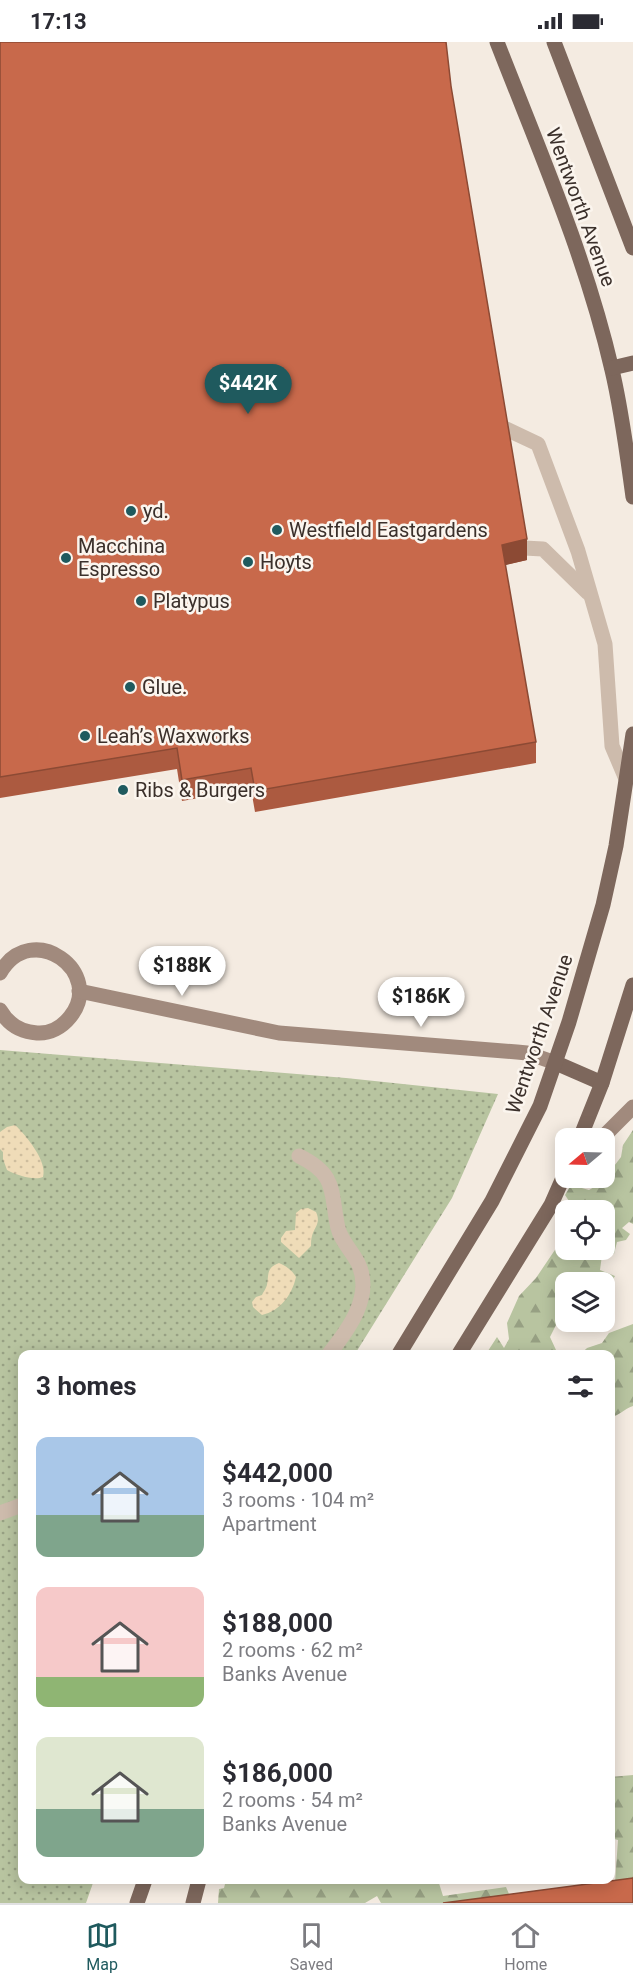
<!DOCTYPE html>
<meta charset="utf-8">
<style>
:root{--surface:#fff;--page:#f2f2f3;--text:#2b2b33;--muted:#7c7c81;--line:#e1e1e2;--accent:#1f5a5e}
body{margin:0;font-family:Roboto,sans-serif;background:var(--page);color:var(--text);height:100vh;display:flex;flex-direction:column;font-size:22px;white-space:nowrap}
*{box-sizing:border-box;margin:0}
p{font-size:20px;color:var(--muted)}
.icon{flex:none;width:33px;height:33px;fill:none;stroke:currentColor;stroke-width:2;stroke-linecap:round;stroke-linejoin:round}
.map{position:relative;flex:1;overflow:hidden}
.sheet{position:absolute;left:18px;top:1308px;width:597px;height:534px;display:flex;flex-direction:column;background:var(--surface);border-radius:12px;box-shadow:0 3px 15px #0003}
.sheet>*{flex:none}
.needle{width:39px;rotate:251deg}
.tools{position:absolute;left:555px;top:1086px;display:grid;gap:12px}
.tools a{display:grid;place-items:center;width:60px;height:60px;border-radius:12px;background:var(--surface);box-shadow:0 3px 15px #0003;font-size:30px}
.price{position:absolute;translate:-50% -51px;padding:0 14px;border-radius:21px;background:#fff;color:#222;font-size:20px;line-height:39px;filter:drop-shadow(0 2px 3px #0008)}
.price::after{content:'';position:absolute;left:50%;top:36px;width:18px;height:14px;margin-left:-9px;background:inherit;clip-path:polygon(0 0,100% 0,50% 100%)}
.price.active{background:var(--accent);color:#fff}
ul{padding:0;list-style:none}
li{display:flex;align-items:center;gap:18px;height:150px;padding:0 18px}
li span{display:grid;place-items:center;flex:none;width:168px;height:120px;border-radius:12px;color:#555}
li>.icon{margin-inline-start:auto}
span .icon{width:72px;height:72px;fill:#fffc;stroke-width:1}
li b{font-size:26px}
h2{display:flex;justify-content:space-between;align-items:center;height:72px;padding:0 18px;font-size:26px}
.status{display:flex;justify-content:space-between;align-items:center;height:42px;padding:0 30px;background:var(--surface);direction:ltr}
.status svg{height:16px;fill:currentColor}
.dock{display:flex;justify-content:space-around;align-items:center;height:84px;border-top:2px solid var(--line);background:var(--surface);font-size:16px;color:var(--muted)}
.dock a{display:grid;justify-items:center;gap:3px}
.dock .active{color:var(--accent)}
.map>svg:first-child{display:block}
.grass{fill:url(#grass-dots)}
.forest{fill:url(#forest-firs)}
.sand{fill:url(#sand-dots)}
.lines{fill:none;stroke-linecap:round;stroke-linejoin:round}
.lane{stroke:#cdbbac;stroke-width:15}
.secondary{stroke:#a18a7d;stroke-width:15}
.primary{stroke:#7d675c;stroke-width:15}
.wall{fill:#ac5a40}
.shaded-wall{fill:#8c4a34}
.building{fill:#c8694b;stroke:#8c4a34;stroke-width:1.5}
.poi-dot{fill:#1f5a5e;stroke:#fbf5ee;stroke-width:2}
.labels{text-anchor:middle;stroke-width:5;stroke-linejoin:round;paint-order:stroke}
.street-label{font-size:20px;fill:#3b302b;stroke:#fbf5ee}
.poi-label{font-size:20px;fill:#3b302b;stroke:#fbf5ee;text-anchor:start}
</style>
<div class="status"><b>17:13</b><svg viewBox="0 0 49 12"><path d="M0 12V9h3v3zM5 12V6h3v6zM10 12V3h3v9zM15 12V0h3v12zM26 1h20v11H26zM47 4h2v5h-2z"/></svg></div>
<div class="map">
<svg width="633" height="1861" viewBox="0 0 633 1861">
<defs>
<pattern id="grass-dots" width="8" height="8" patternUnits="userSpaceOnUse" patternTransform="scale(1.5)"><rect width="8" height="8" fill="#b8c4a0"/><path d="M2 2h.1M6 6h.1" fill="none" stroke="#97a083" stroke-width="1.8" stroke-linecap="round"/></pattern>
<pattern id="forest-firs" width="22" height="20" patternUnits="userSpaceOnUse" patternTransform="scale(1.5)"><rect width="22" height="20" fill="#b8c4a0"/><path d="M5 1l3.5 6h-7zM16 11l3.5 6h-7z" fill="#97a083"/></pattern>
<pattern id="sand-dots" width="8" height="8" patternUnits="userSpaceOnUse" patternTransform="scale(1.5)"><rect width="8" height="8" fill="#efdcb8"/><path d="M2 2h.1M6 6h.1" fill="none" stroke="#cebd9e" stroke-width="1.8" stroke-linecap="round"/></pattern>
</defs>
<rect width="100%" height="100%" fill="#f4ebe1"/>
<!-- grass -->
<path class="grass" d="M0,1008l346,28 152,16 -46,104 -97,156h-333v526h72l-8,23h-86z"/>
<!-- forest -->
<g class="forest">
<path d="M633,1088v94l-4,-2 -7,6 8,6 -4,6 -9,2 -3,12 -12,1 -2,15 15,6 -4,7 -9,-4 -1,3h-14l-3,-6 -2,6h-16v40h14l-5,7 -9,1 -8,-9 -8,16 6,13 -9,4h-61l11,-17 7,11 5,-9 -2,-16 12,-27 17,-18 29,-43 1,15h38v-40h-31l-5,-3 1,-6 -4,-6 6,-10 18,5 12,-7 20,-26 2,-12z"/>
<path d="M633,1282v82c-9,3 -14,10 -22,11l-1,-63h-29l6,-6 15,-5 7,-10z"/>
<path d="M633,1733v119l-19,3 4,-57 -7,-2 -1,-61z"/>
<path d="M226,1838h212l5,16 63,-9 7,16h-132l-4,-7 -12,7h-147l1,-14 5,-1z"/>
</g>
<!-- sand -->
<g class="sand">
<path d="M15,1083c11,10 33,37 28,52 -9,4 -27,-2 -36,-7l-4,-11v-7l-3,-3v-17l7,-5z"/>
<path d="M308,1166l8,4c5,11 -1,14 -4,24 -1,3 -1,7 -1,10l-12,12 -18,-16v-4l5,-7 9,-1 1,-17 5,-4z"/>
<path d="M279,1221c7,3 13,7 17,14 -4,18 -16,34 -34,38l-9,-8 -1,-5 4,-5 6,-2c1,-3 4,-6 5,-10 2,-11 -1,-17 12,-22z"/>
</g>
<g class="lines">
<!-- lane -->
<g class="lane">
<path d="M491,387l11,-2 36,17 40,107 27,93 7,102 14,33"/>
<path d="M524,506l19,1 45,44"/>
<path d="M299,1114c39,19 31,36 39,72 3,13 14,23 20,35 16,33 -10,67 -29,91"/>
<path d="M0,1471l22,-8"/>
</g>
<!-- secondary -->
<g class="secondary">
<path d="M0,931c32,-55 106,0 70,44 -8,10 -20,17 -33,16 -16,-1 -29,-9 -37,-23"/>
<path d="M79,949l200,42 238,19 10,1 29,10"/>
<path d="M602,1096l31,-31"/>
</g>
<!-- primary -->
<g class="primary">
<path d="M497,0c42,108 89,215 115,328 10,42 15,84 21,127"/>
<path d="M554,0l79,206"/>
<path d="M612,326l21,-5"/>
<path d="M556,1021l46,20"/>
<path d="M580,1096l22,-55 31,-98"/>
<path d="M399,1312l93,-153 48,-95 29,-84 34,-117 13,-59 17,-112"/>
<path d="M459,1312l92,-149 15,-34"/>
<path d="M137,1861l8,-23"/>
<path d="M193,1861l6,-23"/>
</g>
</g>
<!-- wall -->
<path class="wall" d="M0,0l451,44 76,474 -22,5 31,177v21l-281,49 -4,-23 -69,12 -5,-32 -177,29z"/>
<!-- shaded-wall -->
<path class="shaded-wall" d="M527,497v21l-25,6v-21z"/>
<!-- building -->
<g class="building">
<path d="M0,0h446l5,44 76,453 -25,6 34,197 -281,49 -4,-23 -69,12 -5,-32 -177,29z"/>
<path d="M633,1836v25h-190z"/>
</g>
<!-- markers -->
<g class="poi-dot">
<circle cx="131" cy="469" r="6"/>
<circle cx="277" cy="488" r="6"/>
<circle cx="66" cy="516" r="6"/>
<circle cx="248" cy="520" r="6"/>
<circle cx="141" cy="559" r="6"/>
<circle cx="130" cy="645" r="6"/>
<circle cx="85" cy="694" r="6"/>
<circle cx="123" cy="748" r="6"/>
</g>
<g class="labels">
<!-- street labels -->
<g class="street-label">
<text transform="translate(581 165) rotate(70)" y="7">Wentworth Avenue</text>
<text transform="translate(539 992) rotate(-71)" y="7">Wentworth Avenue</text>
</g>
<!-- poi labels -->
<g class="poi-label">
<text x="143" y="476">yd.</text>
<text x="289" y="495">Westfield Eastgardens</text>
<text x="78" y="511">Macchina<tspan x="78" dy="23">Espresso</tspan></text>
<text x="260" y="527">Hoyts</text>
<text x="153" y="566">Platypus</text>
<text x="142" y="652">Glue.</text>
<text x="97" y="701">Leah’s Waxworks</text>
<text x="135" y="755">Ribs &amp; Burgers</text>
</g>
</g>
</svg>
<div class="tools">
<a><svg class="needle" viewBox="-14 -14 28 28"><path d="M0-13l5 13h-10z" fill="#e53935"/><path d="M0 13l5-13h-10z" fill="#7c7c81"/></svg></a>
<a><svg class="icon" aria-label="locate" viewBox="0 0 24 24"><circle cx="12" cy="12" r="6"/><path d="M12 2v4M12 18v4M2 12h4M18 12h4"/></svg></a>
<a><svg class="icon" aria-label="layers" viewBox="0 0 24 24"><path d="M12 4l9 5-9 5-9-5zM3 14l9 5 9-5"/></svg></a>
</div>
<b class="price active" style="left:248px;top:373px">$442K</b>
<b class="price" style="left:182px;top:955px">$188K</b>
<b class="price" style="left:421px;top:986px">$186K</b>
<section class="sheet">
<h2>3 homes<svg class="icon" aria-label="filters" viewBox="0 0 24 24"><path d="M4 7h16M4 17h16"/><circle cx="9" cy="7" r="2"/><circle cx="15" cy="17" r="2"/></svg></h2>
<ul>
<li><span style="background:linear-gradient(#a9c7e8 65%,#7fa58c 0)"><svg class="icon" aria-label="home" viewBox="0 0 24 24"><path d="M3 11l9-7 9 7M6 9v11h12V9"/></svg></span><div><b>$442,000</b><p>3 rooms · 104 m²</p><p>Apartment</p></div></li>
<li><span style="background:linear-gradient(#f6c9c9 75%,#8fb573 0)"><svg class="icon" aria-label="home" viewBox="0 0 24 24"><path d="M3 11l9-7 9 7M6 9v11h12V9"/></svg></span><div><b>$188,000</b><p>2 rooms · 62 m²</p><p>Banks Avenue</p></div></li>
<li><span style="background:linear-gradient(#dfe7d0 60%,#7fa58c 0)"><svg class="icon" aria-label="home" viewBox="0 0 24 24"><path d="M3 11l9-7 9 7M6 9v11h12V9"/></svg></span><div><b>$186,000</b><p>2 rooms · 54 m²</p><p>Banks Avenue</p></div></li>
</ul>
</section>
</div>
<nav class="dock">
<a class="active"><svg class="icon" aria-label="map" viewBox="0 0 24 24"><path d="M3 6l6-2 6 2 6-2v14l-6 2-6-2-6 2zM9 4v14M15 6v14"/></svg>Map</a>
<a><svg class="icon" aria-label="saved" viewBox="0 0 24 24"><path d="M7 4h10v16l-5-4-5 4z"/></svg>Saved</a>
<a><svg class="icon" aria-label="home" viewBox="0 0 24 24"><path d="M3 11l9-7 9 7M6 9v11h12V9"/></svg>Home</a>
</nav>
